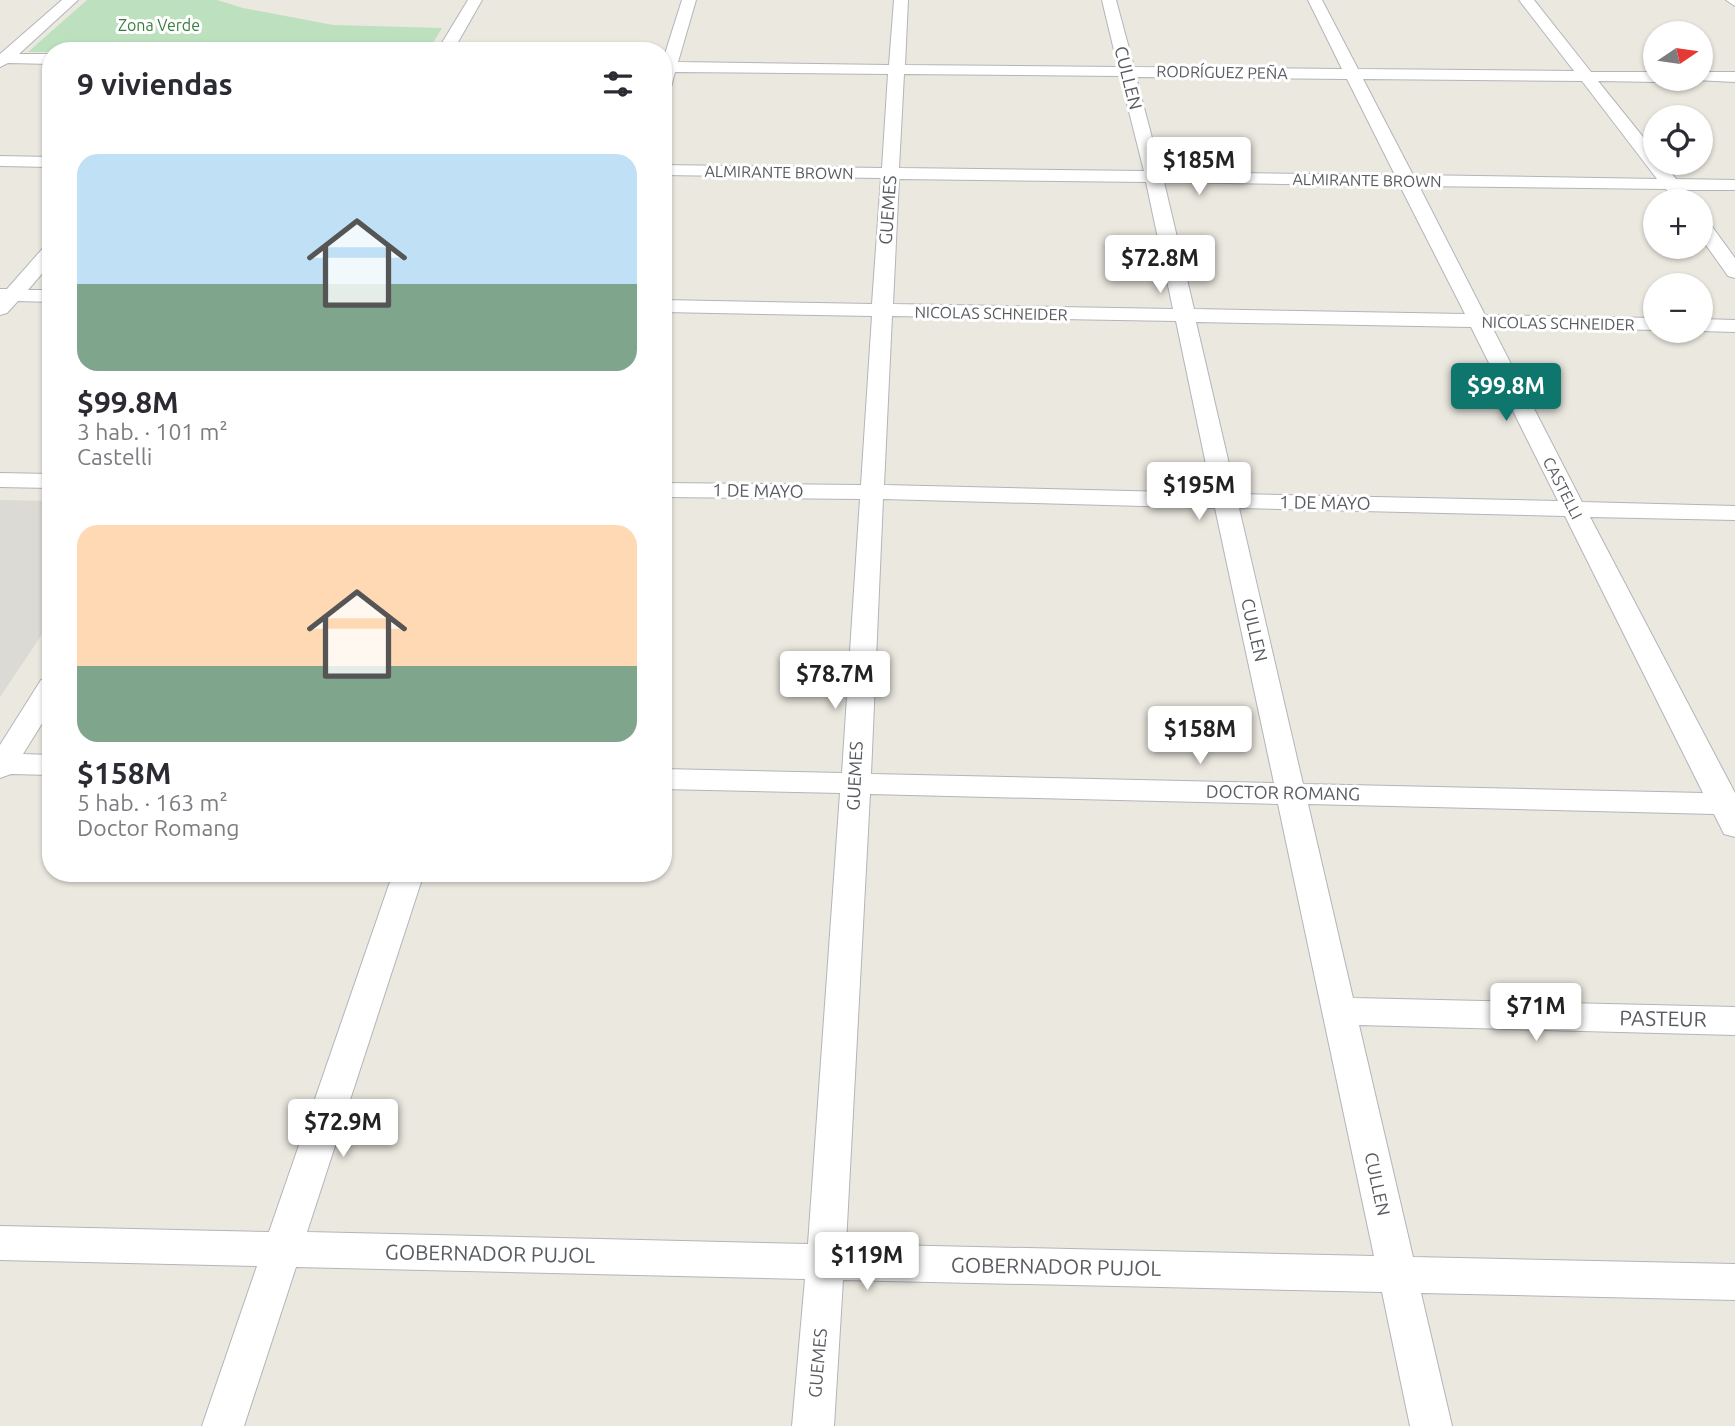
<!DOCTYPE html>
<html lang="es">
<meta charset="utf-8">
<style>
:root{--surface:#fff;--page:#f7f7f7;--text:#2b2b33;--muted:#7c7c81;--accent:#0f766e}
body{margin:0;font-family:Ubuntu,sans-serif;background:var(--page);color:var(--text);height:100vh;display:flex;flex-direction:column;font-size:26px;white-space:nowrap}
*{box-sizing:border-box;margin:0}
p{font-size:23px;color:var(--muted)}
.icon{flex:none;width:38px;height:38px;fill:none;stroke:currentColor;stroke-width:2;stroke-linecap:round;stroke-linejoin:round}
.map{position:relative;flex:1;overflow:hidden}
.sheet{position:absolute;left:42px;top:42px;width:630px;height:840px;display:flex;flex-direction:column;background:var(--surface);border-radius:28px;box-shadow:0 2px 5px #0004}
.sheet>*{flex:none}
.needle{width:46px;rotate:77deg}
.controls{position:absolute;left:1643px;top:21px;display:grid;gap:14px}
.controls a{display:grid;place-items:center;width:70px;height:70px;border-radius:50%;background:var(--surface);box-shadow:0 2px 5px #0004;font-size:35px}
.price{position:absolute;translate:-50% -60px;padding:0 16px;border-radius:7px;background:#fff;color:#222;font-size:23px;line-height:46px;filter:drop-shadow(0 2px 4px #0008)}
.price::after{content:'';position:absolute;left:50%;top:42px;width:21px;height:16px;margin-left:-10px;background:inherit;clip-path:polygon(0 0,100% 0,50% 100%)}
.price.selected{background:var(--accent);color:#fff}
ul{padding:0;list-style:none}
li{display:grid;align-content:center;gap:14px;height:371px;padding:0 35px}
li span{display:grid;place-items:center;height:217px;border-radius:21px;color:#555}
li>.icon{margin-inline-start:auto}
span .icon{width:126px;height:126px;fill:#fffc;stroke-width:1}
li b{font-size:30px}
h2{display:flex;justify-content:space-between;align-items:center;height:84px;padding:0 35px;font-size:30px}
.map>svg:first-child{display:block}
.industrial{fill:#dcdad4}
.green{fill:#bde1be}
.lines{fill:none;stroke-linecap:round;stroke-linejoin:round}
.minor-casing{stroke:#b2b5ba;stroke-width:2}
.minor{fill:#fff;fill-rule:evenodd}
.labels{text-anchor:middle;stroke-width:6;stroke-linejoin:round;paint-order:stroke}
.far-park-label{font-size:16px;fill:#397e3f;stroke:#fff}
.far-street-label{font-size:16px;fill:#585b60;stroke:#fff}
.street-label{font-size:18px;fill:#585b60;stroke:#fff}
.near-street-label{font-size:21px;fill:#585b60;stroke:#fff}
</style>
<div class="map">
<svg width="1735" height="1426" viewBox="0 0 1735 1426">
<rect width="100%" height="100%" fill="#eae8df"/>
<!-- industrial -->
<path class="industrial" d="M0,500l51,1v120l-51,76z"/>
<!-- green -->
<path class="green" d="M87,0h130l26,8 90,17 109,3 -14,23 -400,1z"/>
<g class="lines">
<defs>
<g id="minor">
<path d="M62,0h16l-59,54h32v10l-43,-1 -8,4v-13z"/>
<path d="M468,0h14l-29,51h-16z"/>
<path d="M682,0h14l-18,62 211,3 5,-65h14l-3,65 213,2 -16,-67h14l18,67 208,2 -34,-69h14l36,69 216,2 -55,-71h15l57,72h65v7h7l-7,3 -58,-1 58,72v10h7l13,16 59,1v10h-50l2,3 -3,4c-9,2 -12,0 -18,-8l-247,-3 66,129 171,3v12l-164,-3 90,175 153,4v14l-145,-3 145,276v44l-11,-3 -10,-20 -406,-10 45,194 382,9v28l-376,-10 54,232 322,7v36l-314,-7 31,133h-42l-28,-134 -539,-12 -9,146h-42l13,-147 -509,-12 -52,159h-42l55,-160 -257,-6v-34l269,6 124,-359h31l-117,359 501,12 32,-451 -177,-4v-20l179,4 18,-274 -197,-2v-14l198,2 11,-169 -209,-4v-12l209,4 9,-126 -218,-3v-10l219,3 6,-94 -213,-2 -4,15 -8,5v-32zM904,74l216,2 24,95 -245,-3zM1136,77l211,2 48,96 -234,-3zM1363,79l219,2 75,98 -244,-4zM899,179l247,3 27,127 -280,-5zM1164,182l236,4 65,128 -271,-5zM892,316l284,5 36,172 -328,-8zM1196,322l275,5 87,174 -322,-7zM883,499l332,9 59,275 -403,-9zM1239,508l326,8 138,277 -400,-9zM870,794l408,10 96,452 -528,-12z"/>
<path d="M1726,0h9v6z"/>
<path d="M1701,72h34v10l-40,-2 6,-1z"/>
<path d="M0,156l51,1v10l-51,-1z"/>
<path d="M1701,219l7,2 27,37v20l-7,-2 -27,-38z"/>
<path d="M51,245v18l-23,27h23v12l-33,-1 -11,12 -7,2v-26h7l37,-42z"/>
<path d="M1701,319l34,1v12l-36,-1z"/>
<path d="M0,473l51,1v14l-51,-1z"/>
<path d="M51,677v32l-28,45 28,1v20l-40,-1 -11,4v-33l41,-65z"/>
</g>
</defs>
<!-- minor casing -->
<use href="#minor" class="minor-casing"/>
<!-- minor -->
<use href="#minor" class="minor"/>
</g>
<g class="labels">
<!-- far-park labels -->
<g class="far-park-label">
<text x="159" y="31">Zona Verde</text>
</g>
<!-- far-street labels -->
<g class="far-street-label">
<text transform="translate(1222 72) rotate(1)" y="6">RODRÍGUEZ PEÑA</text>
<text transform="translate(779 172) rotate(1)" y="6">ALMIRANTE BROWN</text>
<text transform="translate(1367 180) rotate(1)" y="6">ALMIRANTE BROWN</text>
<text transform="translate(991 313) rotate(1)" y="6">NICOLAS SCHNEIDER</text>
<text transform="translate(1558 323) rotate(1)" y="6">NICOLAS SCHNEIDER</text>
<text transform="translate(1563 488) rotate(63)" y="6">CASTELLI</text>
</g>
<!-- street labels -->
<g class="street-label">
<text transform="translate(1128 78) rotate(76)" y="6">CULLEN</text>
<text transform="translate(888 210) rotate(-86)" y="6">GUEMES</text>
<text transform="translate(758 491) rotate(1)" y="6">1 DE MAYO</text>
<text transform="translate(1325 503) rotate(1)" y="6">1 DE MAYO</text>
<text transform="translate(1254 630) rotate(77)" y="6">CULLEN</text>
<text transform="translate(855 776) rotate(-87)" y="6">GUEMES</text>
<text transform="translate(1283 793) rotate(1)" y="6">DOCTOR ROMANG</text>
<text transform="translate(1377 1184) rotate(78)" y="6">CULLEN</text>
<text transform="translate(818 1363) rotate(-85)" y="6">GUEMES</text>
</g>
<!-- near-street labels -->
<g class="near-street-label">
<text transform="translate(1663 1019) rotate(1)" y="7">PASTEUR</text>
<text transform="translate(490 1254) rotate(1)" y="7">GOBERNADOR PUJOL</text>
<text transform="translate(1056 1267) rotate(1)" y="7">GOBERNADOR PUJOL</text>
</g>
</g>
</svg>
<div class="controls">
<a><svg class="needle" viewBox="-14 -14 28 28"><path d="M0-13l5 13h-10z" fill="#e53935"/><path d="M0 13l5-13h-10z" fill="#7c7c81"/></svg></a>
<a><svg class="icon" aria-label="locate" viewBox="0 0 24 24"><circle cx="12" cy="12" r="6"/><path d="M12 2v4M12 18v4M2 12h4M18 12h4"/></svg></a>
<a>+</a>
<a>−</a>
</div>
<b class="price" style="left:1199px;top:197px">$185M</b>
<b class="price" style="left:1160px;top:295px">$72.8M</b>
<b class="price selected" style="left:1506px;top:423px">$99.8M</b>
<b class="price" style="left:1199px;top:522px">$195M</b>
<b class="price" style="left:835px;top:711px">$78.7M</b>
<b class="price" style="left:1200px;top:766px">$158M</b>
<b class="price" style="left:1536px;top:1043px">$71M</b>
<b class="price" style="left:343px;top:1159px">$72.9M</b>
<b class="price" style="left:867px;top:1292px">$119M</b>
<section class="sheet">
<h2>9 viviendas<svg class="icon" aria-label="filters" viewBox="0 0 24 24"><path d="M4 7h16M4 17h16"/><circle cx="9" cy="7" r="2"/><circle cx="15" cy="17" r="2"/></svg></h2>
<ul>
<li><span style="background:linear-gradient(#bfe0f5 60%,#7fa58c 0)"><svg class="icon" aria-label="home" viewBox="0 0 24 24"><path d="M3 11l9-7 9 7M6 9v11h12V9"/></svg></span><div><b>$99.8M</b><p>3 hab. · 101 m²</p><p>Castelli</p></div></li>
<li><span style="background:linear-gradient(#ffd9b3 65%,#7fa58c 0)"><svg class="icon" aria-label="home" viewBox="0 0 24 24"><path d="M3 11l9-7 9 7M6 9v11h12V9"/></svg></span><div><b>$158M</b><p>5 hab. · 163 m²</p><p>Doctor Romang</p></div></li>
</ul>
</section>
</div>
